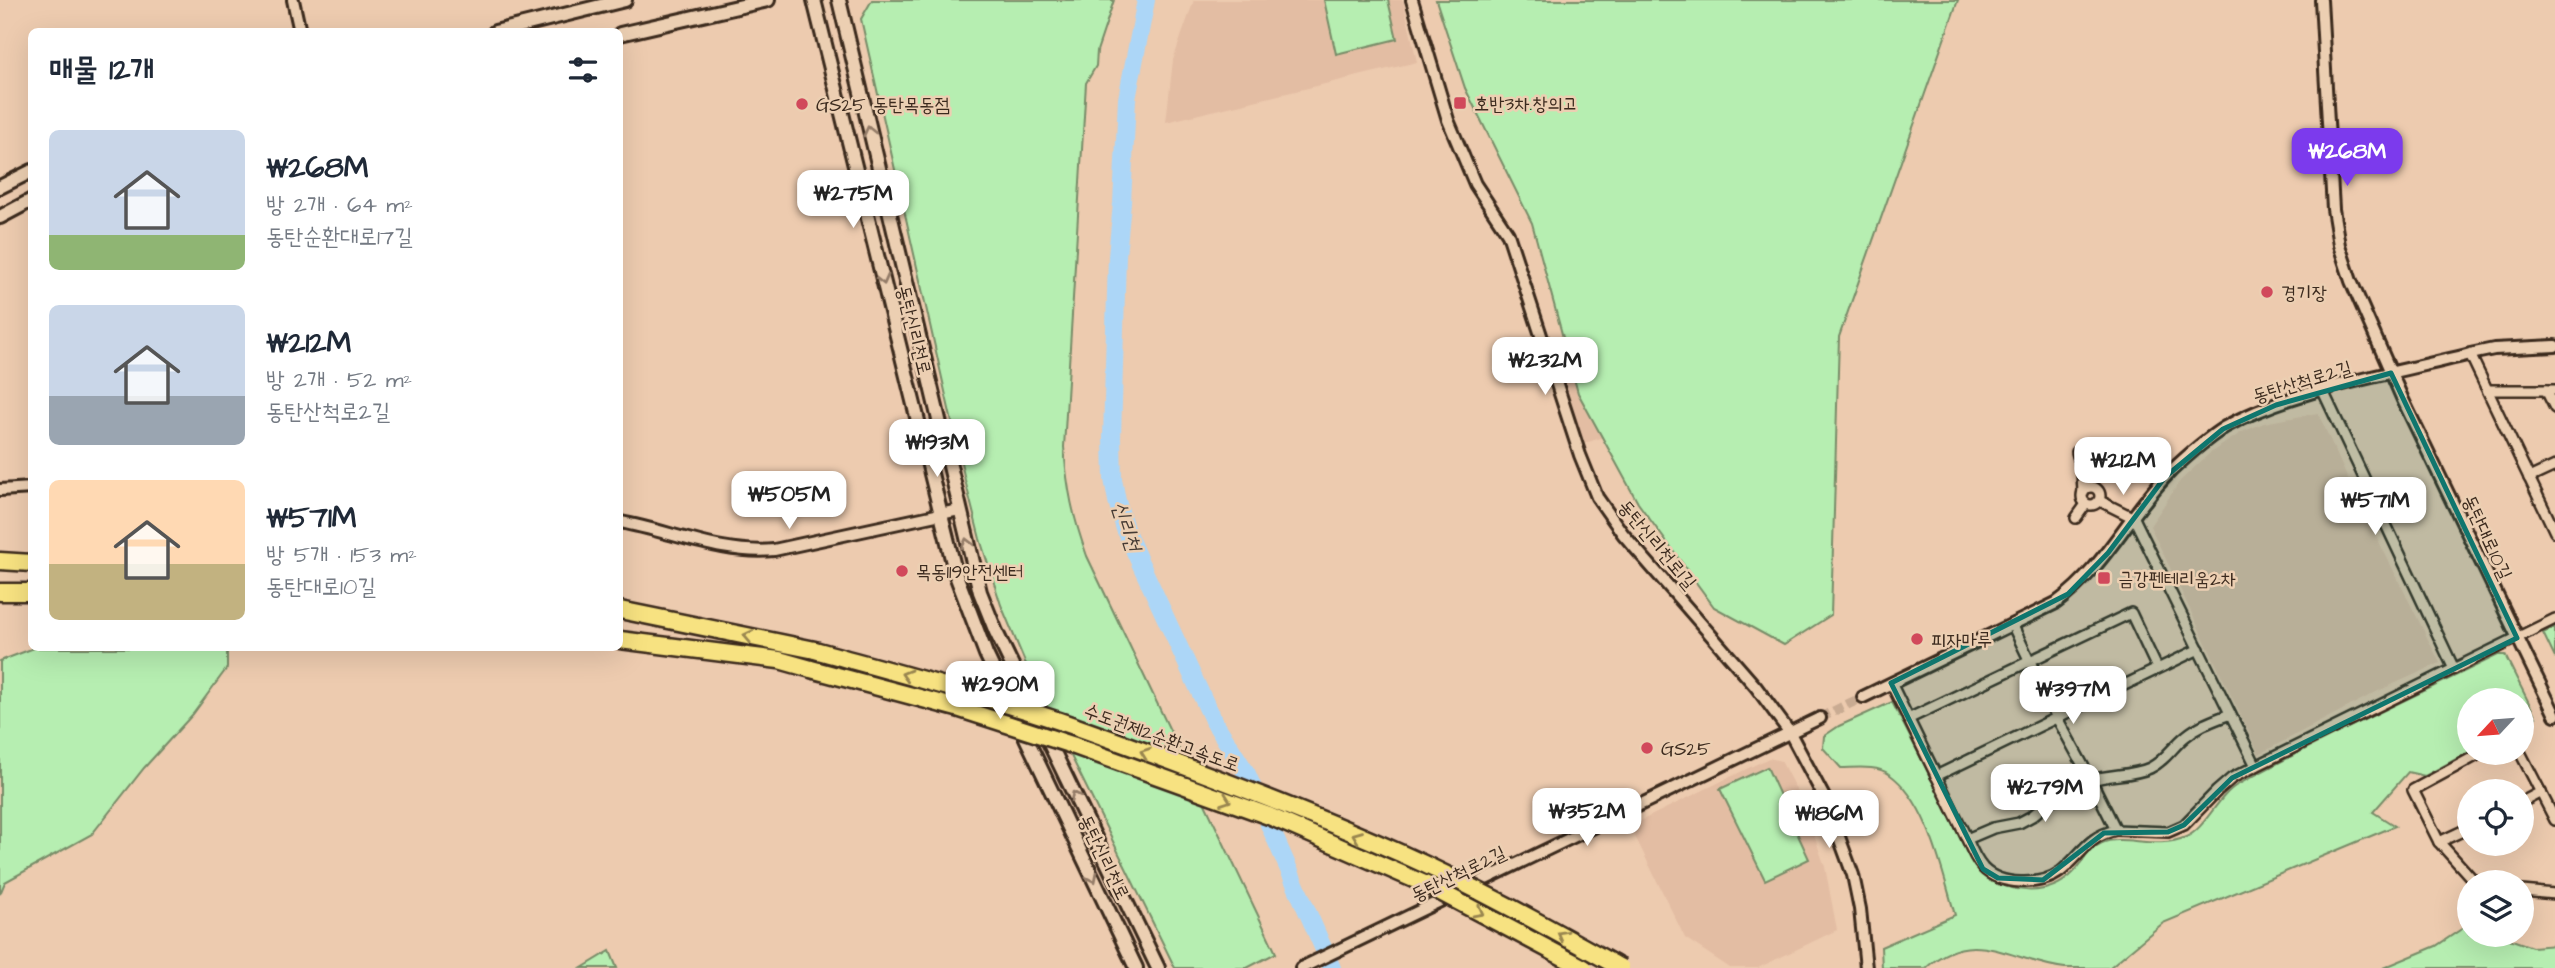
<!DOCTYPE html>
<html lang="ko">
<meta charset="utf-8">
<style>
:root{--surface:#fff;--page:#f2f2f3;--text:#1f2937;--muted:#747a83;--accent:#7c3aed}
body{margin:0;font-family:"Architects Daughter","Poor Story",sans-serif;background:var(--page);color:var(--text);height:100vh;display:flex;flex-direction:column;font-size:26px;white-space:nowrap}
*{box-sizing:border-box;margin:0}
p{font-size:23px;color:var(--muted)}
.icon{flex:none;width:38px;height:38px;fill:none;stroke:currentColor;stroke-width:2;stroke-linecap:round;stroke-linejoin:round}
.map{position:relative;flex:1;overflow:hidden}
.drawer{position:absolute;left:28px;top:28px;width:595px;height:623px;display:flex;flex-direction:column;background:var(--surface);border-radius:10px;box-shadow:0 7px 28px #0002}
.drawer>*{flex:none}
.needle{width:46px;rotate:244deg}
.tools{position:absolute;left:2457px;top:688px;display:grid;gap:14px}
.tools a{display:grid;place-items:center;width:77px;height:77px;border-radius:50%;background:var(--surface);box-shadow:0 7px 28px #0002;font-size:35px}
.price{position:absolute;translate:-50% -60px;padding:0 16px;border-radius:14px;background:#fff;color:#222;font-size:23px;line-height:46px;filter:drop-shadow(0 2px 4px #0008)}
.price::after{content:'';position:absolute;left:50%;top:42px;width:21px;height:16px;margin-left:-10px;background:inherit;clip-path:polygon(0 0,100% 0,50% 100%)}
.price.selected{background:var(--accent);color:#fff}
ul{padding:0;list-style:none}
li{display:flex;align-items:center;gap:21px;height:175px;padding:0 21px}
li span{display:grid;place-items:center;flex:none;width:196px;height:140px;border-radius:10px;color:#555}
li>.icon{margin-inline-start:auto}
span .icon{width:84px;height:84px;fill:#fffc;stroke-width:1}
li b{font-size:30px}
h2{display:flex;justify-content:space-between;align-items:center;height:84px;padding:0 21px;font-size:30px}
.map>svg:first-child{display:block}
.built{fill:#e3bda3}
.green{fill:#b6eeb1;stroke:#788c68;stroke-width:2}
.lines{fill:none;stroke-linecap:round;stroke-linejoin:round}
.river{stroke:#acd6f7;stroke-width:18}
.tertiary-tunnel{stroke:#c9ab92;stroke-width:10;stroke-dasharray:10 5;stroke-linecap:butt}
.minor-casing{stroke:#3b2a1e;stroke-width:14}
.tertiary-casing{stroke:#3b2a1e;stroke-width:16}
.secondary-casing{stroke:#3b2a1e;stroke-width:18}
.motorway-casing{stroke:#3b2a1e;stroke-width:21}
.minor{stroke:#eccfb2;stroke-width:9}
.tertiary{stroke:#eccfb2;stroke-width:10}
.secondary{stroke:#eccfb2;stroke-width:12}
.motorway{stroke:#f7e281;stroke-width:16}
.motorway-bridge-casing{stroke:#3b2a1e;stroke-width:21;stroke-linecap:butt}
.motorway-bridge{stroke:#f7e281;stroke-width:16}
.oneway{stroke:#947c68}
.oneway2{stroke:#998650}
.marked{fill:#0f766e;fill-opacity:0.2;stroke:#0f766e;stroke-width:5;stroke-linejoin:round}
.poi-dot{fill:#d1495b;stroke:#eccfb2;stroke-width:2.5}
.labels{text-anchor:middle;stroke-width:5;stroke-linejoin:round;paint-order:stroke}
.poi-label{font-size:19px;fill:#3b2a1e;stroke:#eccfb2;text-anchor:start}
.street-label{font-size:19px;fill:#3b2a1e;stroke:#eccfb2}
.water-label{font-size:21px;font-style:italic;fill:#463b34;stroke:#eccfb2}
</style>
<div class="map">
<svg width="2555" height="968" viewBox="0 0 2555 968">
<rect width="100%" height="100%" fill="#edcbaf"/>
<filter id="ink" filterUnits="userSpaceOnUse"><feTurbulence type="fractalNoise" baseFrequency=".0143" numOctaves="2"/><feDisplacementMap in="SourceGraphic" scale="14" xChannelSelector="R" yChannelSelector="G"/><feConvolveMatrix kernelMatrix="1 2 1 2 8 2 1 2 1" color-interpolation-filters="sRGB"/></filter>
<g filter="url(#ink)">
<!-- built -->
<g class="built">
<path d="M1194,0h209l14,62 -251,60 7,-62z"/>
<path d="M1595,363l18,71 -31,10 -19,-73z"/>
<path d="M2318,413l33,73 89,177 -62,28 -119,63 -109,-228 30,-45 30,-28 32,-21 22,-9z"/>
<path d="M1769,758l12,3 22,42 22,64 12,63 -79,38h-28l-45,-30 -55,-112z"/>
</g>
<!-- green -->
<g class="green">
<path d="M872,0h242l-17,51 -1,15 -10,17 -22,364c3,42 9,70 23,109l189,397 -29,15h-72l-150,-306 -24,-57 -21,-66 -15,-59 -104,-461z"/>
<path d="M1324,0h64l9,39 -61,15z"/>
<path d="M1436,0h522l-119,337 -8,278 -47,30 -70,-38 -76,-104 -60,-110 -46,-170 -67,-135z"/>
<path d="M2555,627v31l-12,-25z"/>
<path d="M34,648h193v20l-34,46 -49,54 -52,66 -87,48 -5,12v-233z"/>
<path d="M2498,655h7l31,62 -14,8v-25h-53v52l-44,24 -17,-4 -35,40 22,14 -232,97 -54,45c-14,0 -30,0 -44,0 -53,-6 -92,-44 -139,0h-44l-1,-21 74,-32c-13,-43 -27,-114 -66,-141 -12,-9 -33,-6 -48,-6l-18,-20 1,-12 15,-10 53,-24 89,172c28,19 66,25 92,-1 10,-10 16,-25 29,-30 21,-9 54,7 84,-6 19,-8 31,-40 51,-52 85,-47 174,-87 261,-130z"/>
<path d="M1767,767l42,92 -44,21 -45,-91z"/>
<path d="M2469,924v10l29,1 34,12 23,-2v23h-172l53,-22z"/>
<path d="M610,951l7,17h-35z"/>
</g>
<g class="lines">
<!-- river -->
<path class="river" d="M1146,0l-19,99 -5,104 -5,53 -5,182 1,41 4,22 8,28 12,27 76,164 34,54 85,194"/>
<!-- tertiary-tunnel -->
<path class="tertiary-tunnel" d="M1820,718l43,-21"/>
<defs>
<g id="minor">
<path d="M2470,354l85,178"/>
<path d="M2488,390h67"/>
<path d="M2546,390l9,18"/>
<path d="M2323,391l131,278"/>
<path d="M2077,452l5,19 1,22"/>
<path d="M2529,478l26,-12"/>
<circle cx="2091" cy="496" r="9"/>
<path d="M2100,501l34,17 122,248 299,-147"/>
<path d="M2076,518l10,-14"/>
<path d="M2012,624l45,94 34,62c19,-6 41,-4 59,-12 15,-7 23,-22 36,-32 13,-11 29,-16 44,-22"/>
<path d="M1891,683l76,156 26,-11 26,-5 13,-7 18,-15 41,-21 25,50 52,2 16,-7 33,-34 15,-13 24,-12"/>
<path d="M1908,719l223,-106 26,55"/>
<path d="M2520,752l35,68"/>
<path d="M1936,776l263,-127"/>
<path d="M2522,802l19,-10"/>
<path d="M1967,839c4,10 9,21 16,29 17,18 58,18 77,4 22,-17 26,-35 56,-42"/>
<path d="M2439,842l30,-14"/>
<path d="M2475,882l-36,-40 -26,-52 70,-38"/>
<path d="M2522,891l33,3"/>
</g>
<g id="tertiary">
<path d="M293,0l7,32"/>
<path d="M1412,0l36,120 27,64 33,50 72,221 17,42 26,37 133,153 34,46 35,66 28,76 7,34 6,59"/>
<path d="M2321,0l12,209 6,36 12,36 52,119 152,315"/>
<path d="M0,490l32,-2"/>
<path d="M620,522c51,9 102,33 154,28l185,-40"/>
<path d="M1863,697l193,-94c49,-35 73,-90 115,-132 17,-16 35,-32 54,-44 69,-39 169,-53 245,-73l24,-5 61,-3"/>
<path d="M1301,968l519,-250"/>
</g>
<g id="secondary">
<path d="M814,0l142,575 30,79 150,314"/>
<path d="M839,0l141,592 16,40 162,336"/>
<path d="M495,32l130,-32"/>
<path d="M620,34l148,-34"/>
<path d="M0,187l32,-16"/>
<path d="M0,217l32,-17"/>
</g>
<g id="motorway">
<path d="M0,561l32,2"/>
<path d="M0,592h32"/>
<path d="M620,610l195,40"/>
<path d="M620,640l159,20 32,9"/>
</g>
</defs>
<!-- minor casing -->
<use href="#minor" class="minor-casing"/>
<!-- tertiary casing -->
<use href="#tertiary" class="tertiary-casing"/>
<!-- secondary casing -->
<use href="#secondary" class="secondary-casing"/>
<!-- motorway casing -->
<use href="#motorway" class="motorway-casing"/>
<!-- minor -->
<use href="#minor" class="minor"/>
<!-- tertiary -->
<use href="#tertiary" class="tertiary"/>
<!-- secondary -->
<use href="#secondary" class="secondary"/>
<!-- motorway -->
<use href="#motorway" class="motorway"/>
<defs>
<g id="motorway-bridge">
<path d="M815,650c86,24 174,47 259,76 110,39 220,80 326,127 76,34 149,75 221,115"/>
<path d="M811,669l146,39 115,37 197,71 158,69 157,83"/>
</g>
</defs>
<!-- motorway-bridge casing -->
<use href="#motorway-bridge" class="motorway-bridge-casing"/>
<!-- motorway-bridge -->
<use href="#motorway-bridge" class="motorway-bridge"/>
</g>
<!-- one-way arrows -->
<defs><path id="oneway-chevron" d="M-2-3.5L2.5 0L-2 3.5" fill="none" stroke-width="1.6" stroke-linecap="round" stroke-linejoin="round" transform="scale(1.75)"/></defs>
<g class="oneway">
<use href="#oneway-chevron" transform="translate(869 131) rotate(-103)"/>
<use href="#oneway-chevron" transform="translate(883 280) rotate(76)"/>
<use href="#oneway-chevron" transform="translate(967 543) rotate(-104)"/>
<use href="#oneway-chevron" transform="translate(1075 796) rotate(-116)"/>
<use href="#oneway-chevron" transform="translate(1093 878) rotate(64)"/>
</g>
<g class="oneway2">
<use href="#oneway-chevron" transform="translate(748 636) rotate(-168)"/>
<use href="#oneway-chevron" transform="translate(906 675) rotate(-164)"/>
<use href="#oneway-chevron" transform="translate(1145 753) rotate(-160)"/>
<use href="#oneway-chevron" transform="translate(1226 800) rotate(20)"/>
<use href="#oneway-chevron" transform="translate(1357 836) rotate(-158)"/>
<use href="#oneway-chevron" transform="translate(1479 912) rotate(28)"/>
<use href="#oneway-chevron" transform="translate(1562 935) rotate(-151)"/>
</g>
</g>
<!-- marked area -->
<path class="marked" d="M2391,373l126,265 -285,140 -48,47 -16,7 -64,1 -61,47 -45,-2 -15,-9 -92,-186 177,-89 40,-41 57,-76 58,-48 53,-24z"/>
<!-- markers -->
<g class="poi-dot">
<rect x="1453" y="96" width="14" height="14" rx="3.5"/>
<circle cx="802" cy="104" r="7"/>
<circle cx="2267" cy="292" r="7"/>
<circle cx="902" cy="571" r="7"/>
<rect x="2097" y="571" width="14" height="14" rx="3.5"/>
<circle cx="1917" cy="639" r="7"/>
<circle cx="1647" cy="748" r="7"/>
</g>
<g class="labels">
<!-- poi labels -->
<g class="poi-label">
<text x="1474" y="110">호반3차.창의고</text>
<text x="816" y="111">GS25 동탄목동점</text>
<text x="2281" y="299">경기장</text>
<text x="916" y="578">목동119안전센터</text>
<text x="2118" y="585">금강펜테리움2차</text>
<text x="1931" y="646">피자마루</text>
<text x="1661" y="755">GS25</text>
</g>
<!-- street labels -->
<g class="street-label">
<text transform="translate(915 330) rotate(76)" y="7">동탄신리천로</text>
<text transform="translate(2302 381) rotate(-17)" y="7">동탄산척로2길</text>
<text transform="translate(2488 537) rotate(65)" y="7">동탄대로10길</text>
<text transform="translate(1658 544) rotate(50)" y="7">동탄신리천로1길</text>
<text transform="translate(1162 737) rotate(20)" y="7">수도권제2순환고속도로</text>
<text transform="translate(1105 857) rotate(64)" y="7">동탄신리천로</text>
<text transform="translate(1458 873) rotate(-26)" y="7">동탄산척로2길</text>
</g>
<!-- water labels -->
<g class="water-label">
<text transform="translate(1127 526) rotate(72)" y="7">신리천</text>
</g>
</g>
</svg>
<div class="tools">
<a><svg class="needle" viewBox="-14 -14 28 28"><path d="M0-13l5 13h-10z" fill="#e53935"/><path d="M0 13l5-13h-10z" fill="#747a83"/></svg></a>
<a><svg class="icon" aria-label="locate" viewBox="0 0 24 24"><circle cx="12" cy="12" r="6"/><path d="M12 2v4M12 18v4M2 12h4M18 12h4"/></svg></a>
<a><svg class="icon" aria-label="layers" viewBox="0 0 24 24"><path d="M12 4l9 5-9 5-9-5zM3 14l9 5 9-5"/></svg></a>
</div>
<b class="price selected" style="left:2347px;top:188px">₩268M</b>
<b class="price" style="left:853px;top:230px">₩275M</b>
<b class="price" style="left:1545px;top:397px">₩232M</b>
<b class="price" style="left:937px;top:479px">₩193M</b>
<b class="price" style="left:2123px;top:497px">₩212M</b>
<b class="price" style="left:789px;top:531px">₩505M</b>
<b class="price" style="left:2375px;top:537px">₩571M</b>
<b class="price" style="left:1000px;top:721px">₩290M</b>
<b class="price" style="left:2073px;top:726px">₩397M</b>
<b class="price" style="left:2045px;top:824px">₩279M</b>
<b class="price" style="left:1587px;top:848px">₩352M</b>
<b class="price" style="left:1829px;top:850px">₩186M</b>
<section class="drawer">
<h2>매물 12개<svg class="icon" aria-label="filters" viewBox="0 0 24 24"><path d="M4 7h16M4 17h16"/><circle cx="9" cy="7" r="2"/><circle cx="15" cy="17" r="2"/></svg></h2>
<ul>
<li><span style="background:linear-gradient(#c9d6e8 75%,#8fb573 0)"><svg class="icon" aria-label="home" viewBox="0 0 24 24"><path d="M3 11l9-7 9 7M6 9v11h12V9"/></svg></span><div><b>₩268M</b><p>방 2개 · 64 m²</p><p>동탄순환대로17길</p></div></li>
<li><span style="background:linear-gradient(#c9d6e8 65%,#9aa5b1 0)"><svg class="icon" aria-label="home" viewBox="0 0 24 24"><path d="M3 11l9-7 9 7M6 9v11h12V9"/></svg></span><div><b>₩212M</b><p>방 2개 · 52 m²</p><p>동탄산척로2길</p></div></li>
<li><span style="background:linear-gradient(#ffd9b3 60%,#c2b280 0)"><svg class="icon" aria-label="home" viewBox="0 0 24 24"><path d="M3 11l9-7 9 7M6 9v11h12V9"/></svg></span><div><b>₩571M</b><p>방 5개 · 153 m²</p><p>동탄대로10길</p></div></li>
</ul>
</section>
</div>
